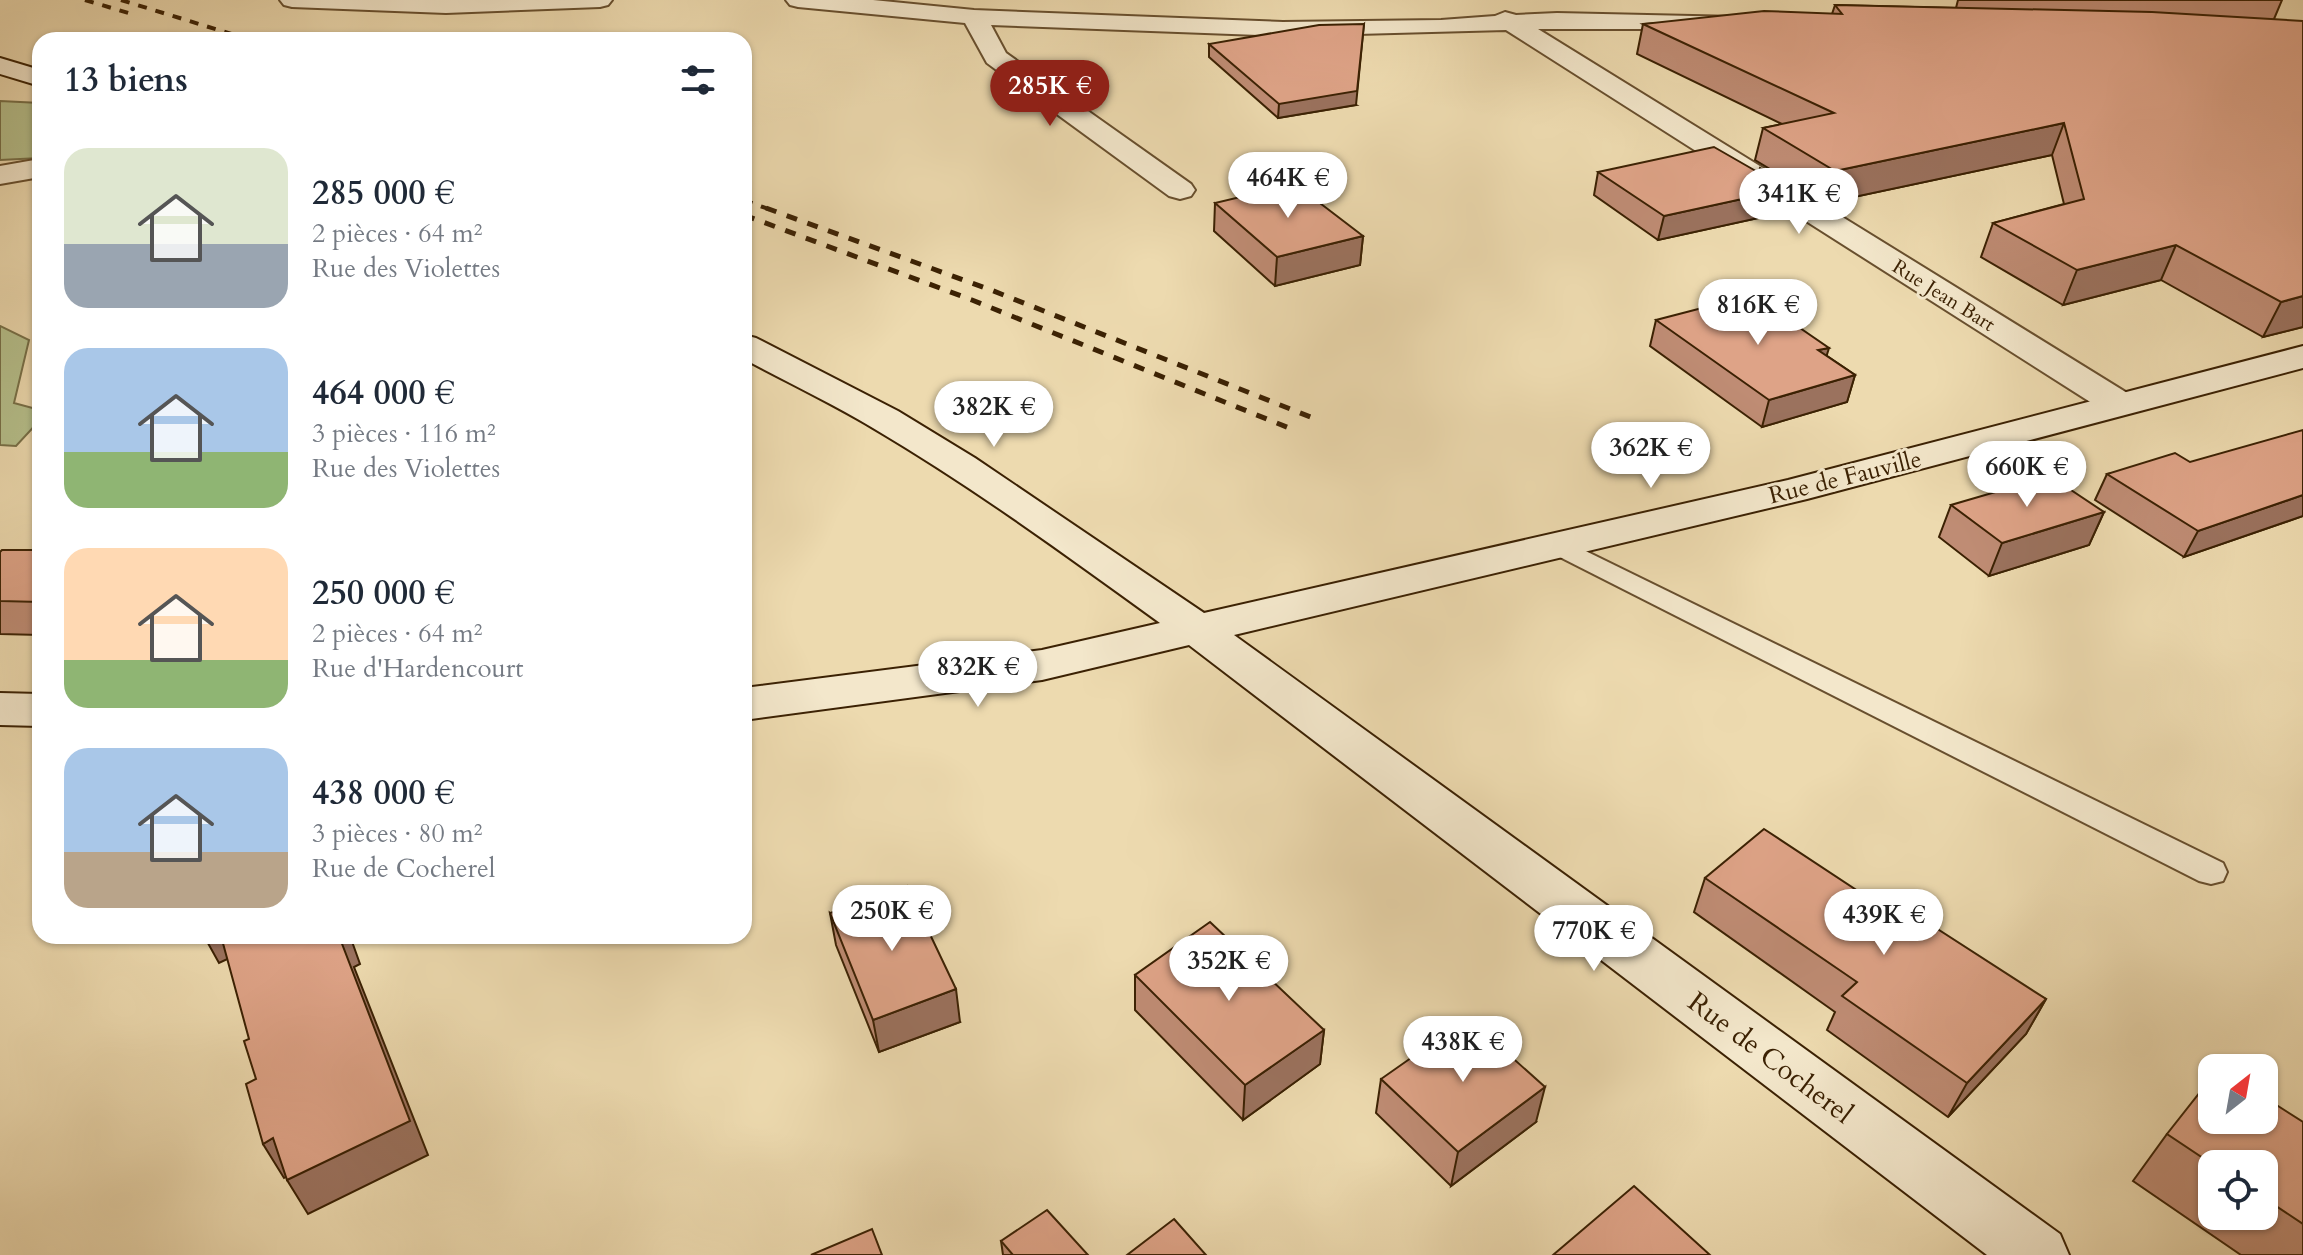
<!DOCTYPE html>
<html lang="fr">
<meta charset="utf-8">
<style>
:root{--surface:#fff;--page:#f6f6f7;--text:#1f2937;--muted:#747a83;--accent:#8f2418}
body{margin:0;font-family:Cardo,serif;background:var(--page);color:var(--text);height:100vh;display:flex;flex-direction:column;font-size:30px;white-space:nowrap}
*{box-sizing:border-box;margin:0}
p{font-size:26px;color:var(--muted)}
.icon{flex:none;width:44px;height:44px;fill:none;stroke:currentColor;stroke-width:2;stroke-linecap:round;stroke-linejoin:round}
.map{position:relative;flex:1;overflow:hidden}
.drawer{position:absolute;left:32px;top:32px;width:720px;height:912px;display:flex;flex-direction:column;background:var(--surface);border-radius:24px;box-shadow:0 2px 6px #0004}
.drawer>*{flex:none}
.needle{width:52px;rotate:31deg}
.fabs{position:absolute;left:2198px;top:1054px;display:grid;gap:16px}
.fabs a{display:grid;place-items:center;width:80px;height:80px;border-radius:16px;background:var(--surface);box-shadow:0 2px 6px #0004;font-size:40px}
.price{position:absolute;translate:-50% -68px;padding:0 18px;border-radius:28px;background:#fff;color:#222;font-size:26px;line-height:52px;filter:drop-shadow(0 2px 4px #0008)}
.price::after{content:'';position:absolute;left:50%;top:48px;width:24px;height:18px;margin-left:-12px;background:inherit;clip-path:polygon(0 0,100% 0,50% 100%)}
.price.active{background:var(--accent);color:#fff}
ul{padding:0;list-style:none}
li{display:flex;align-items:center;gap:24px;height:200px;padding:0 32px}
li span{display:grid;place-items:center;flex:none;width:224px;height:160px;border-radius:24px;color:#555}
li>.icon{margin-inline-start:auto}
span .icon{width:96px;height:96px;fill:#fffc;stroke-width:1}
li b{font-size:34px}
h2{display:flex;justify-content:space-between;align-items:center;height:96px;padding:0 32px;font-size:34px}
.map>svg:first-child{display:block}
.green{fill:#b6c08c;stroke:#787048;stroke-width:2}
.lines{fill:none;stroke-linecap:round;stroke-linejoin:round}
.lane-casing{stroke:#684f2e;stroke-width:4}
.street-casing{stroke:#684f2e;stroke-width:4}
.secondary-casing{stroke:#3b2103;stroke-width:4}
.lane{fill:#f3e7cb;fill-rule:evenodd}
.street{fill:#f3e7cb;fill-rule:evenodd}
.secondary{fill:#f3e7cb;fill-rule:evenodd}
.rail-far1{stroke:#3b2103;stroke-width:4;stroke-dasharray:9 9;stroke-linecap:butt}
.rail{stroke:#3b2103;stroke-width:5;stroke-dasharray:11 11;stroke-linecap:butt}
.wall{fill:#bf8c74;stroke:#3b2103;stroke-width:2;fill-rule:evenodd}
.shaded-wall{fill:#9b725e;stroke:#3b2103;stroke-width:2}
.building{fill:#dea387;stroke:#3b2103;stroke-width:2}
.labels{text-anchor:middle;stroke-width:6;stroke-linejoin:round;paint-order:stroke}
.far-street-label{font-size:20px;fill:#3b2103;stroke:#f3e7cb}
.street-label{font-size:24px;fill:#3b2103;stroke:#f3e7cb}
.near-street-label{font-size:28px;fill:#3b2103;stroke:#f3e7cb}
</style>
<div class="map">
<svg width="2303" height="1255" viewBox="0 0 2303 1255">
<rect width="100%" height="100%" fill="#eddaaf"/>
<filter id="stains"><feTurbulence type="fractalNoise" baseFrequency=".0025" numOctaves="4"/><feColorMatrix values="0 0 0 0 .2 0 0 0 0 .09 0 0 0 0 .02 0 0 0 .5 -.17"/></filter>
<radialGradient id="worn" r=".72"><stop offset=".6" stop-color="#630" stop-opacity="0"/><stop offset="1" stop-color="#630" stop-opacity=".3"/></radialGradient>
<!-- green -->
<g class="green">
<path d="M0,101l40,2v55l-40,2z"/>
<path d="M0,326l29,14 -15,63 26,7v10l-24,26 -16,-1z"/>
</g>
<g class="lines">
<defs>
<path id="lane" d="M1557,537l666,326 4,9 -4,9 -12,3 -12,-3 -651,-330 -4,-6 4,-6z"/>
<g id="street">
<path d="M280,0h332l-4,5 -8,2 -154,6 -154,-6 -8,-2z"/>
<path d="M786,0h87l101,10 309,12 158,-2 54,-4 10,-4 11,3 41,-2 181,4 3,5 -3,5 -9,2h-191l594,367 5,8 -5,8 -13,3 -13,-3 -600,-382 -223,6 -292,-11 15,28 185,131 4,6 -4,6 -11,3 -11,-3 -182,-133 -22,-40 -167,-16 -8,-2z"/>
<path d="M40,159v18l-40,7v-18z"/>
</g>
<g id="secondary">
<path d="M0,58l40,12v16l-40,-12z"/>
<path d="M744,335l12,3 142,73 77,47 229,155 584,-133 515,-134v22l-496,131 -573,136 826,599 9,21h-82l-798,-610 -147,35 -298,40v-32l298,-38 118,-27c-94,-68 -187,-136 -287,-195 -42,-25 -86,-46 -129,-69z"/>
<path d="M0,693l40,1v32l-40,-1z"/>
</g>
</defs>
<!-- lane casing -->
<use href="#lane" class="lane-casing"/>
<!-- street casing -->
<use href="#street" class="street-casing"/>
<!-- secondary casing -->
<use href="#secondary" class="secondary-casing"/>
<!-- lane -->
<use href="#lane" class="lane"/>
<!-- street -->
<use href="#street" class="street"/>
<!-- secondary -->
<use href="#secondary" class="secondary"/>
<!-- rail-far1 -->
<g class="rail-far1">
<path d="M85,0l50,15"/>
<path d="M121,0l130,40"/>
<path d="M744,200l27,10"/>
</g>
<!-- rail -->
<g class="rail">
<path d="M766,208l225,82 327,130"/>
<path d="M744,215l228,85 322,130"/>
</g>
</g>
<!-- wall -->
<g class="wall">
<path d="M1958,0h324l-8,19 29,308 -40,10 -102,-57 -98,25 -82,-48 12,-34 71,-19 -12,-49 -226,48 -71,-43 8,-32 19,-4 -145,-70 6,-30 189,-10 3,-9 121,3z"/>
<path d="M1209,44l147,61 -78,13 -69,-61z"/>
<path d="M1760,168l33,20 -7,24 -128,28 -64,-45 4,-23 161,1z"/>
<path d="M1215,203l148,33 -3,29 -85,21 -61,-55z"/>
<path d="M1656,320l171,36 28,19 -8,27 -85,25 -112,-81z"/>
<path d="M2190,462l113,54 -119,41 -89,-57 12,-26z"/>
<path d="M1951,505l153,7 -15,33 -100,31 -50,-39z"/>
<path d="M40,550v85l-40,-1v-82z"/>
<path d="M1705,878l209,50 132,71 -20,35 -78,83 -121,-87 8,-18 -141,-100z"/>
<path d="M830,913l130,109 -81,30 -43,-107z"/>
<path d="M1135,975l189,55 -4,34 -77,56 -108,-110z"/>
<path d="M1381,1079l155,43 -85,64 -75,-73z"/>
<path d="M2303,1122v133h-62l-108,-74 34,-47zM2212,1164h52v52h-52z"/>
<path d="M1001,1241l87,14h-85z"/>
</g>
<!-- shaded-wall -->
<g class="shaded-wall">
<path d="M1364,24l-8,81 -78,13 1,-14z"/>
<path d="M2064,123l-12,32 -226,48 9,-32z"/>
<path d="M1793,188l-7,24 -128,28 6,-24z"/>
<path d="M1363,236l-3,29 -85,21 2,-29z"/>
<path d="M2176,245l-15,35 -98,25 14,-35z"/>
<path d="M2303,296v31l-40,10 18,-35z"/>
<path d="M1829,348l-8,26 -3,-24z"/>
<path d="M1855,375l-8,27 -85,25 7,-27z"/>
<path d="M2303,495v21l-119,41 14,-26z"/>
<path d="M2104,512l-15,33 -100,31 13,-33z"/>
<path d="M204,936h22l10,19 -17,8z"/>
<path d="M339,936h11l10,28 -6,3 74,188 -120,59 -21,-34z"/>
<path d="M956,989l4,33 -81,30 -6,-32z"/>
<path d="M2046,999l-20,35 -78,83 19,-34z"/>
<path d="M1324,1030l-4,34 -77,56 2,-35z"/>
<path d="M1545,1087l-9,35 -85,64 7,-34z"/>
<path d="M273,1138l21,34 -10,6 -21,-34z"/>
</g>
<!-- building -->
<g class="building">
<path d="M1835,5l317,7 151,9v275l-22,6 -105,-57 -99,25 -84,-47 91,-24 -20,-76 -229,48 -72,-43 71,-15 -191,-89 121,-13 78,3z"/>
<path d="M1364,24l-7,67 -78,13 -70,-60 110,-19z"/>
<path d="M1714,147l54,31 -8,-10 33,20 -129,28 -66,-44z"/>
<path d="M1295,184l68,52 -86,21 -62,-54z"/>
<path d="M1752,295l77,53 -11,2 37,25 -86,25 -113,-80z"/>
<path d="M2303,430v65l-105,36 -91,-57 68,-21 15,9z"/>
<path d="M2050,476l54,36 -102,31 -51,-38z"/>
<path d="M2,550h38v52l-40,-1v-49z"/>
<path d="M1764,829l150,99 8,-9 124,80 -79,84 -125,-87 15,-14 -152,-104z"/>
<path d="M907,886l49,103 -83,31 -43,-107z"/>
<path d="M1210,922l114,108 -79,55 -110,-110z"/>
<path d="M221,936h118l71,185 -123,59 -14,-42 -10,6 -17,-60 10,-5 -12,-38 5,-2z"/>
<path d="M1468,1018l77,69 -87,65 -77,-73z"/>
<path d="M2212,1077v43h52v-23l39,25v102l-39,-26v-34h-52l-45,-30z"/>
<path d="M1634,1186l76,69h-157z"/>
<path d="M1047,1210l41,45h-75l-12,-14z"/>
<path d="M1174,1219l32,36h-79z"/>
<path d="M872,1229l10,26h-71z"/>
</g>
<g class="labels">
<!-- far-street labels -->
<g class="far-street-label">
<text transform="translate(1944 295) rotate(32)" y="7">Rue Jean Bart</text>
</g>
<!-- street labels -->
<g class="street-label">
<text transform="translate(1845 477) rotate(-14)" y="8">Rue de Fauville</text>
</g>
<!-- near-street labels -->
<g class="near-street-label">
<text transform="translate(1771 1057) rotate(37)" y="10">Rue de Cocherel</text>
</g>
</g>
<rect width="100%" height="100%" filter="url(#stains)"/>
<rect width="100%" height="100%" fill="url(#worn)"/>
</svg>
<div class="fabs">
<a><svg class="needle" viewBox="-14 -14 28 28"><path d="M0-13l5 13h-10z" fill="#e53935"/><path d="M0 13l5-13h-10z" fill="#747a83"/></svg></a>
<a><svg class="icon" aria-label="locate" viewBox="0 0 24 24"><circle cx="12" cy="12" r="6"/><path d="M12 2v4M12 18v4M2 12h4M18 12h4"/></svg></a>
</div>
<b class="price active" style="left:1050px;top:128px">285K €</b>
<b class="price" style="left:1288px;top:220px">464K €</b>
<b class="price" style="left:1799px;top:236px">341K €</b>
<b class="price" style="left:1758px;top:347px">816K €</b>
<b class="price" style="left:994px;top:449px">382K €</b>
<b class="price" style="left:1651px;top:490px">362K €</b>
<b class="price" style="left:2027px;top:509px">660K €</b>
<b class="price" style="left:978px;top:709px">832K €</b>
<b class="price" style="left:892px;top:953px">250K €</b>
<b class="price" style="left:1884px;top:957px">439K €</b>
<b class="price" style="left:1594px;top:973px">770K €</b>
<b class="price" style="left:1229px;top:1003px">352K €</b>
<b class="price" style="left:1463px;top:1084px">438K €</b>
<section class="drawer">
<h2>13 biens<svg class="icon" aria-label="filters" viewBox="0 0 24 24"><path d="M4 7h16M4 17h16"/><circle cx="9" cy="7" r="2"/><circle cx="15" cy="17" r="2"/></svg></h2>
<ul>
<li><span style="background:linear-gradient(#dfe7d0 60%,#9aa5b1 0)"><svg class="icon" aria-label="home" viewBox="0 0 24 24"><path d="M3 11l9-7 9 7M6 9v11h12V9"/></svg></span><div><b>285 000 €</b><p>2 pièces · 64 m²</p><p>Rue des Violettes</p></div></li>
<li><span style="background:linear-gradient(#a9c7e8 65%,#8fb573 0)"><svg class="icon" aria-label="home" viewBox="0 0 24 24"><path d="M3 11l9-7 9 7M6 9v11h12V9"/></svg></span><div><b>464 000 €</b><p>3 pièces · 116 m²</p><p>Rue des Violettes</p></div></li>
<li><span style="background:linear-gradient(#ffd9b3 70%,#8fb573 0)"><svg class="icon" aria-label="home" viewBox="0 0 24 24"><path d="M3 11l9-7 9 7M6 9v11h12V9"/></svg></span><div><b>250 000 €</b><p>2 pièces · 64 m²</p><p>Rue d'Hardencourt</p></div></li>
<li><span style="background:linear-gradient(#a9c7e8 65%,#b9a48a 0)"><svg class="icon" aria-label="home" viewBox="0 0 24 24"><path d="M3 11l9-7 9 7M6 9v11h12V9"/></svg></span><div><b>438 000 €</b><p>3 pièces · 80 m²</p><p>Rue de Cocherel</p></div></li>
</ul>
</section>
</div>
